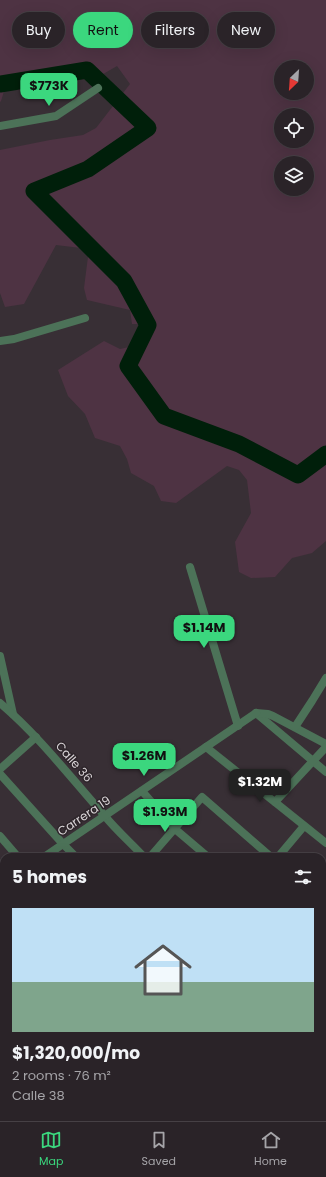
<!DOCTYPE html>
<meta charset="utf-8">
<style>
:root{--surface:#2a2328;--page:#362f34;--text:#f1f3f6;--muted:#a5a4a8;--line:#464045;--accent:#3bd77e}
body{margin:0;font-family:Poppins,sans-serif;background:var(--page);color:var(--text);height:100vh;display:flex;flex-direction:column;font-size:15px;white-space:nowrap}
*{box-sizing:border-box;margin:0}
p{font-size:13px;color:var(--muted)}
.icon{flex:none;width:22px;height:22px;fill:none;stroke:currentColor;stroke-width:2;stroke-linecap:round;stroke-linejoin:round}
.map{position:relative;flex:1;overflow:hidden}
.details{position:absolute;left:0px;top:853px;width:326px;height:268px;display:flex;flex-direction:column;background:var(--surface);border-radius:12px 12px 0 0;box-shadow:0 4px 16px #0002,0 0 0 1px var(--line)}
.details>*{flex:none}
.top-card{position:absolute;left:12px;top:12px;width:302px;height:36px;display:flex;gap:8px}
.needle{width:26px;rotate:205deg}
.buttons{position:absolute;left:274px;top:60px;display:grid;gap:8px}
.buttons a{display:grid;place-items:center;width:40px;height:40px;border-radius:50%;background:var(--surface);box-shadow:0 4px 16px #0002,0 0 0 1px var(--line);font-size:20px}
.price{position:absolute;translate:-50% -34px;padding:0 9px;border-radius:8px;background:var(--accent);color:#111;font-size:13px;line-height:26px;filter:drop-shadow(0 1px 2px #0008)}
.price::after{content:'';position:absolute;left:50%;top:24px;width:12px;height:9px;margin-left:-6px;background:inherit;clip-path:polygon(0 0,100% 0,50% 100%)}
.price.selected{background:#222;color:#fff}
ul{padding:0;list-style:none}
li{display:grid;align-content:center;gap:8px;height:212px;padding:0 12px}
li+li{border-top:1px solid var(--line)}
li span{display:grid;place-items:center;height:124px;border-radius:0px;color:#555}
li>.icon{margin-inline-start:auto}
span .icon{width:72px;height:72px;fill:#fffc;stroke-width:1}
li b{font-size:17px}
h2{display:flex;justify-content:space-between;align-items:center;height:48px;padding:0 12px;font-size:17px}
.tag{padding:0 14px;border-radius:18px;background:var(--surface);box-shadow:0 4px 16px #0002,0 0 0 1px var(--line);font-size:14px;line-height:36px}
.tag.selected{background:var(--accent);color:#111}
.dock{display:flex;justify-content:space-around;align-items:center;height:56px;border-top:1px solid var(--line);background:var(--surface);font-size:11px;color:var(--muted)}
.dock a{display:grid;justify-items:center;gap:2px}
.dock .selected{color:var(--accent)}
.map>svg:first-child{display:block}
.green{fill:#4e3343;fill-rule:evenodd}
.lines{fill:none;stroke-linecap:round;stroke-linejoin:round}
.river{stroke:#001f0a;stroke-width:17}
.street{stroke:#4c7258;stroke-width:8}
.labels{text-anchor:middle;stroke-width:3;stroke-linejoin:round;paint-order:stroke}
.street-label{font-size:12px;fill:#d9d4d7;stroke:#2e262b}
</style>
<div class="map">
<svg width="326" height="1121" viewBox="0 0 326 1121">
<rect width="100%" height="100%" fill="#382f35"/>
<!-- green -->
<g class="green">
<path d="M0,0h326v541l-14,12 -20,5 -17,19 -24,1 -12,-6 -4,-30 16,-29 -4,-33 -8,-10 -12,-4 -51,37 -15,-2 -7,-15 -23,-13 -4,-14 -7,-13 -25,-8 -10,-24 -17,-18 -10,-26 46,-29 16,8 23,-5 3,-3 -4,-17h-10l-2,-14 -43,-10 -3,-12 5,-39 -33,-4 -32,59 -19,3 -5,-14v-143l50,-10 33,-5 13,-7 34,-44 -13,-18 -19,11 -10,-11 -31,29 -52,-7 -4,13 -1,1zM281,67h26v26h-26zM281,115h26v26h-26zM281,163h26v26h-26z"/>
<path d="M326,948v110l-4,-2v-102z"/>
</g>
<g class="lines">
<!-- river -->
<path class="river" d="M0,84l87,-14 61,58 -60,41 -54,22 90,90 24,44 -20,41 36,50 75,28 59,31 28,-21"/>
<!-- street -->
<g class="street">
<path d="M0,126l56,-10 42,-28"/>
<path d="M0,341l14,-2 71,-21"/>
<path d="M190,567l48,159"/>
<path d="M0,656l13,58"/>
<path d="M0,703c39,33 70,74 104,112 12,15 27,28 40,42"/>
<path d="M256,713l70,59"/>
<path d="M256,713l12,1 5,2 53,28"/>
<path d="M295,727l17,-26 14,-23"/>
<path d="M206,747l120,96"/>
<path d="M0,769l36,-32"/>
<path d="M0,774l63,70 13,13"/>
<path d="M142,791l33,38 33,28"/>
<path d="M275,802l51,-55"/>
<path d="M0,836l18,21"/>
<path d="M44,857l212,-144"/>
<path d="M150,857l52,-60 69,60"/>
<path d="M278,857l26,-31"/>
<path d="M0,887l4,-3"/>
<path d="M322,902l4,3"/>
<path d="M322,920l4,-6"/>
<path d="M0,982l4,5"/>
<path d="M0,1061l4,5"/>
<path d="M0,1089l4,-6"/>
<path d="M48,1117l4,4"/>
<path d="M107,1117l3,4"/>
<path d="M159,1117l4,4"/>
<path d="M232,1117l3,4"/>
<path d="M293,1117l4,4"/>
<path d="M67,1121l5,-4"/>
<path d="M203,1121l2,-4"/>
<path d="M325,1121l1,-1"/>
</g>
</g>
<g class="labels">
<!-- street labels -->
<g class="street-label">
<text transform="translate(74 762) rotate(49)" y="4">Calle 36</text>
<text transform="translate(84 816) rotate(-34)" y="4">Carrera 19</text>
</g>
</g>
</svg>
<div class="buttons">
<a><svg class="needle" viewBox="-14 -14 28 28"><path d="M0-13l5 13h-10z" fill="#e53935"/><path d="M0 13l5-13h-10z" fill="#a5a4a8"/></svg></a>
<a><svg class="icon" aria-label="locate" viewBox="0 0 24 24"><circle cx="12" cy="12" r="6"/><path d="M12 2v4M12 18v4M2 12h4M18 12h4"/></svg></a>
<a><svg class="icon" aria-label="layers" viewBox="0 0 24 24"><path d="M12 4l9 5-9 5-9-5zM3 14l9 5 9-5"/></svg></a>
</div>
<b class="price" style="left:49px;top:107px">$773K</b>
<b class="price" style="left:204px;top:649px">$1.14M</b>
<b class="price" style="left:144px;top:777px">$1.26M</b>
<b class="price selected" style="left:260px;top:803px">$1.32M</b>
<b class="price" style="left:165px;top:833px">$1.93M</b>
<div class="top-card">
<a class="tag">Buy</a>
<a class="tag selected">Rent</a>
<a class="tag">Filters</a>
<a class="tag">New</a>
</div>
<section class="details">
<h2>5 homes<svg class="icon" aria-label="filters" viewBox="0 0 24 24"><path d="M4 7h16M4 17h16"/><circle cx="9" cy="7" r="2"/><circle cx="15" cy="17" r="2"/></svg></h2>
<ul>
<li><span style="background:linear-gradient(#bfe0f5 60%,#7fa58c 0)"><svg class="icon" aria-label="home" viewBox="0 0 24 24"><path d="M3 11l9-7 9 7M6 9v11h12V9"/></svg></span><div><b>$1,320,000/mo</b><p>2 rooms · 76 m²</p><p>Calle 38</p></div></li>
</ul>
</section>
</div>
<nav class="dock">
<a class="selected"><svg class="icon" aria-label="map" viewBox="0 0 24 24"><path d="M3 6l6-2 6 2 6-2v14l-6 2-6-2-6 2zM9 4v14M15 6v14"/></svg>Map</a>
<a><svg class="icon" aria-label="saved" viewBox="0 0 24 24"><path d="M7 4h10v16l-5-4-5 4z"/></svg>Saved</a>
<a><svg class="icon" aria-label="home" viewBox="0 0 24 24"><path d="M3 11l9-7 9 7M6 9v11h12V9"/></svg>Home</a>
</nav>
